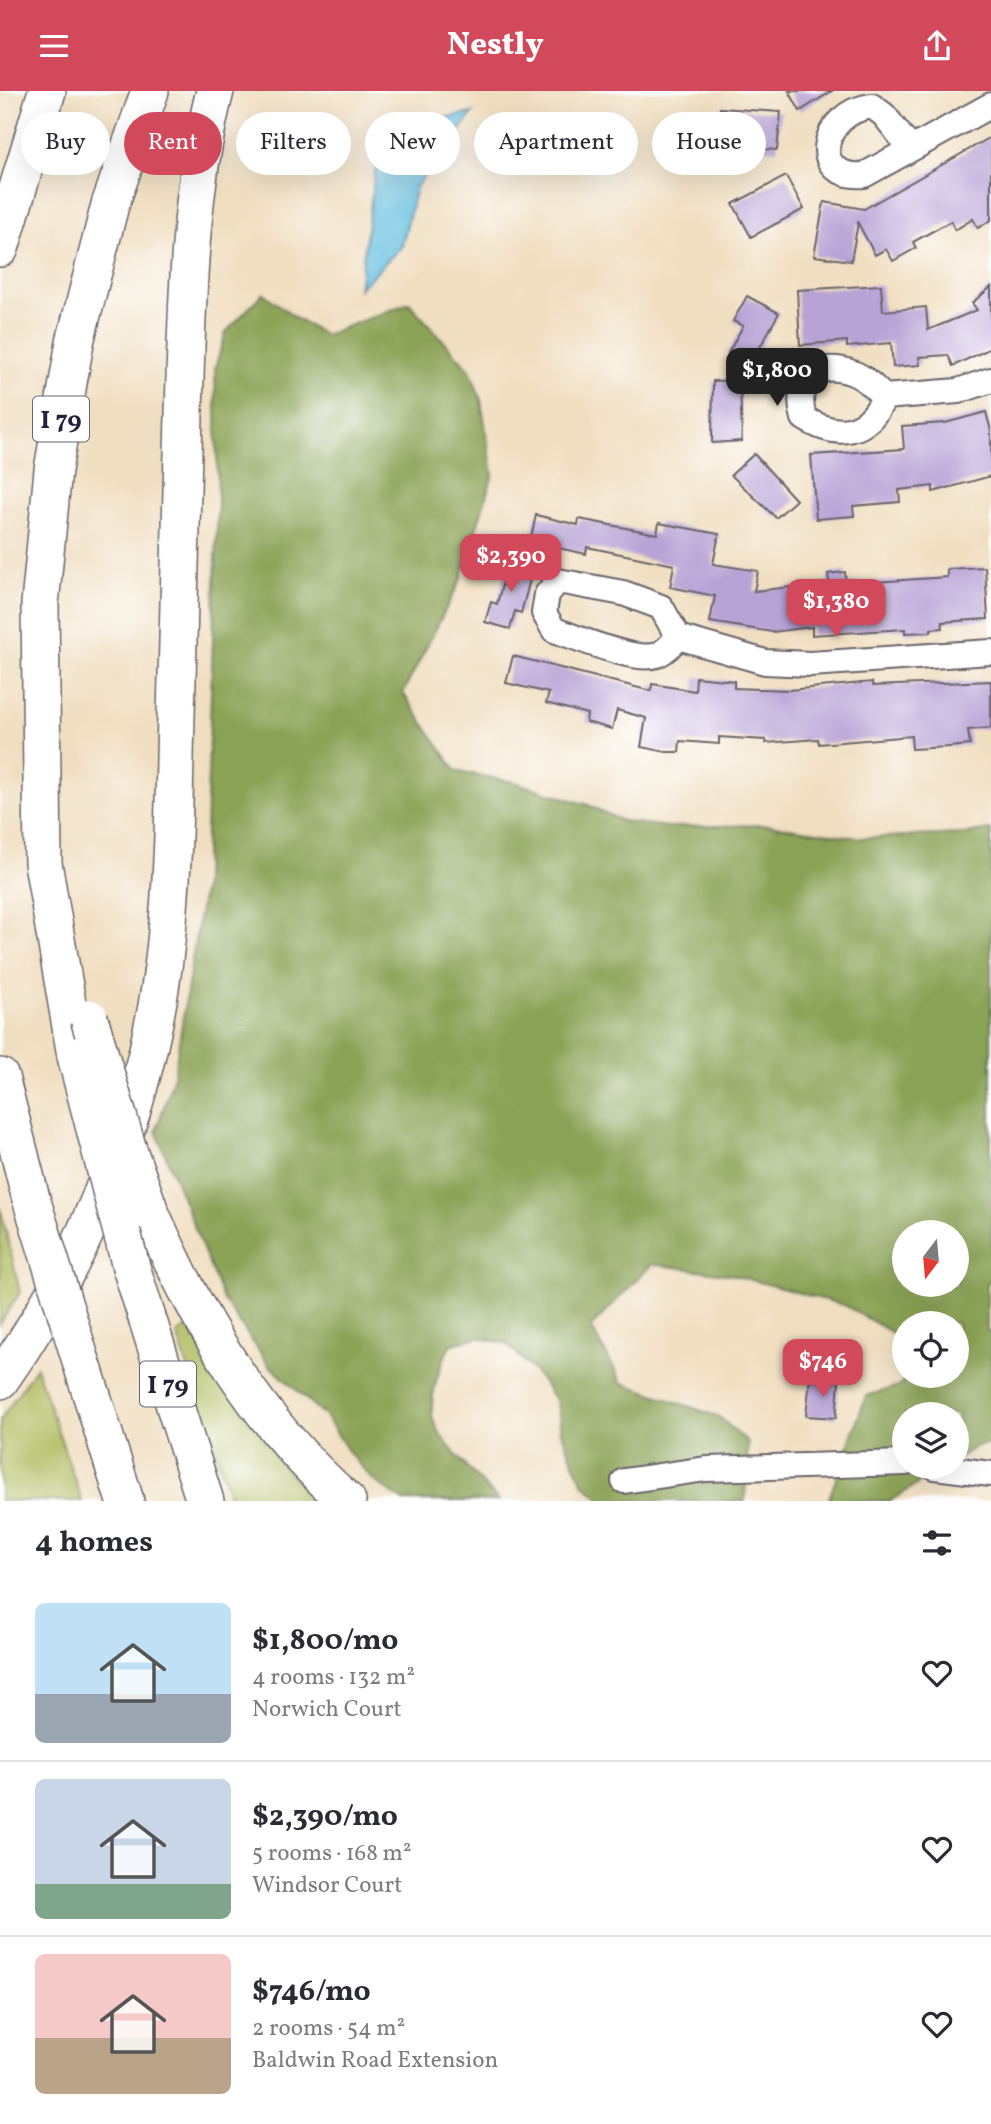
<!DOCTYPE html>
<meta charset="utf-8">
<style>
:root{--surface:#fff;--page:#f7f7f7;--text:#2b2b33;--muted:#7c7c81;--line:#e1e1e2;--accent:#d1495b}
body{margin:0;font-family:Vollkorn,serif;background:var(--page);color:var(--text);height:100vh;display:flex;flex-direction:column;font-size:26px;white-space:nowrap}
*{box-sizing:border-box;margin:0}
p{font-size:23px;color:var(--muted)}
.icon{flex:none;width:38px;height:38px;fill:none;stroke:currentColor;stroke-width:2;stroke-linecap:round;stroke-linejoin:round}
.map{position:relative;height:1410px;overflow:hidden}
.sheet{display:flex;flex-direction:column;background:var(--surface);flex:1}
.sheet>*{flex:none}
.top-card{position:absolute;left:21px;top:21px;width:950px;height:63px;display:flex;gap:14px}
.needle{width:46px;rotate:196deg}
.tools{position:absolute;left:892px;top:1129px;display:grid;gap:14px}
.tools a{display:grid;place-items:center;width:77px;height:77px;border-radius:50%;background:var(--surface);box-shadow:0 7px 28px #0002;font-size:35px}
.price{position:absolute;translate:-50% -60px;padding:0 16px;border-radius:14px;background:var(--accent);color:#fff;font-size:23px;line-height:46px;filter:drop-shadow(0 2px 4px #0008)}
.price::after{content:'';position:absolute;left:50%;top:42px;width:21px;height:16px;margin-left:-10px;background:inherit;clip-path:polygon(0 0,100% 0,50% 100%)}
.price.active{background:#222;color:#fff}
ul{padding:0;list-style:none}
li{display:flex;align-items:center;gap:21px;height:175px;padding:0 35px}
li+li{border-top:2px solid var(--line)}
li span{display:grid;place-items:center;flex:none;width:196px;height:140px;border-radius:10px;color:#555}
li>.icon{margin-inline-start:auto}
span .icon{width:84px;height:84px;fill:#fffc;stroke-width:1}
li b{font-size:30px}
h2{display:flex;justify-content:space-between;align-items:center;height:84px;padding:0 35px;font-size:30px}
.pill{padding:0 24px;border-radius:32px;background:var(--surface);box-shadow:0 7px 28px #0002;font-size:24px;line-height:63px}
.pill.active{background:var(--accent);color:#fff}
header{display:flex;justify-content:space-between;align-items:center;height:91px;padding:0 35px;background:var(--accent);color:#fff;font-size:32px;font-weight:800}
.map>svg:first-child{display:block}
.green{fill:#aeba5c;stroke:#686e4c;stroke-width:2}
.forest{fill:#8aa254;stroke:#566248;stroke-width:2;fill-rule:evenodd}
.water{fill:#61bddf;stroke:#42708d;stroke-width:2}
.building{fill:#b8a3d6}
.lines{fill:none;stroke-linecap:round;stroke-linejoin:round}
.minor-casing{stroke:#6a646a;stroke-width:28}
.highway-casing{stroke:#6a646a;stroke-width:40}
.minor{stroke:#fff;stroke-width:24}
.highway{stroke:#fff;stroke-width:37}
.highway-bridge-casing{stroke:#6a646a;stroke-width:40;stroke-linecap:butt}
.highway-bridge{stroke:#fff;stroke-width:37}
.labels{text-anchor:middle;stroke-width:5;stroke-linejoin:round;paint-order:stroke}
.shield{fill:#fff;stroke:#646476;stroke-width:2}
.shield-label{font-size:26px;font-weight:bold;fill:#22223b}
</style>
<header><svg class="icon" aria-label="menu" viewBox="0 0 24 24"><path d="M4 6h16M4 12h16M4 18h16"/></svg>Nestly<svg class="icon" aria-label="share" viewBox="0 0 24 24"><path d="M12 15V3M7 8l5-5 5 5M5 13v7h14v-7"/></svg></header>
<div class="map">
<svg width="991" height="1410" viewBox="0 0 991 1410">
<rect width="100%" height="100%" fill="#fff"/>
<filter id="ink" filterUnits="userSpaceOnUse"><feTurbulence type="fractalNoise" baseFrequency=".0143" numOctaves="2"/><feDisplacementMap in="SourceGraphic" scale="14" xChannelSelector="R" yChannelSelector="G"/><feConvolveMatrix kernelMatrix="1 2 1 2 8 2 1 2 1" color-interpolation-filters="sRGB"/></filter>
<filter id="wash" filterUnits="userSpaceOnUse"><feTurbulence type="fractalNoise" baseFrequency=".00686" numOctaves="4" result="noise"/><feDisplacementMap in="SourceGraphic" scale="28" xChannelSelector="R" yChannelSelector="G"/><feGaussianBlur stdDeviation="1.57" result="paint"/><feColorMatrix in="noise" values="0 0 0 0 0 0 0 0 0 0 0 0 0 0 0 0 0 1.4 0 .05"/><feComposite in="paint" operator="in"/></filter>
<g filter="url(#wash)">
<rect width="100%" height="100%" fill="#f0dec0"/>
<!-- green -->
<g class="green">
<path d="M0,1116l20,85 -20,32z"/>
<path d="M191,1234l95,146 33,30h-88l-54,-167z"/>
<path d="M36,1276l46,134h-82v-81z"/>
</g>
<!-- forest -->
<path class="forest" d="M263,202l34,26 28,16 84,-32 61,67 11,30 12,74 -32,105 -58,114 53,78 58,11 74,23 34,16 45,6 101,-2 92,13 103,-4 28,-4v451l-4,2v48l4,2v111l-14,2 -20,13v-45h-52v53h40l-55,34h-62l38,-105 36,-11 3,-13v3h52v-52h-52v17l-61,-35 -111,-30 -81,-11 -61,63 31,56 97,34 29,26 -3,58h-142l-20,-17 -22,-52 -4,-30 -23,-31 -27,-27 -29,-7 -28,8c-10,22 -19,45 -18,69 0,21 52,71 67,87h-96l-30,-21 -23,-26 -23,-36 -58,-53 -46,-66 -67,-168 18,-56 30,-191 14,-384 -3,-132 11,-36zM905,1141h52v53h-52z"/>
<!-- water -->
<path class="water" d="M473,22l-57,74 -14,59 -43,43 22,-161z"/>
<g id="blocks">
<!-- building -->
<g class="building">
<path d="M789,0h43l-32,20z"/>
<path d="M720,17l61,4 -4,38 -59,-4z"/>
<path d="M991,46v83l-13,8 -5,-9 -18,11 -4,-9 -38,21 3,6 -23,13 -7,-12 -11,6 -17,-32 -7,38 -37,-5 10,-54 40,7z"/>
<path d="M786,85l18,33 -53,28 -18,-33z"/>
<path d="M881,194l2,26 43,-4 2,23 49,-20 -5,-7 19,-16v61l-38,18 -5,-11 -29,2 1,8 -27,2 -2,-24 -44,4v-6l-47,4 -3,-55z"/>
<path d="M747,205l32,17 -29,52 -22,-12 15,-27 -10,-5z"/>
<path d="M740,289l2,61 -30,2 1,-62z"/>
<path d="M986,321l5,19v45l-58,16v-6l-34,4 1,12 -47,4 1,10 -38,3 -5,-64 93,-6 -2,-23 43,-3z"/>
<path d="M754,363l42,46 -20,18 -45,-43z"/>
<path d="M536,424l42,10 1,-6 78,15 2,-11 60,11 -6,30 45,7 -4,20 75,-8 -1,-9 17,-2 1,12 101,-7v-8l38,-2 3,52 -46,3 1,6 -12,1v3l-26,1v-4l-93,6v-8l-40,5 -62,-10 5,-26 -45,-9 4,-22 -87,-18 -1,7 -56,-12z"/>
<path d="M509,468l25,6 -13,48 -6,-2 -5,18 -25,-7 6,-20 6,2z"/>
<path d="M513,565l138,35 1,-7 43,7 1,-14 38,4v7l55,2 83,-8 1,4 118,-5v47l-23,2 2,15 -21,2 -37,2 -1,-13 -92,8 -1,-5 -52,4v-3l-47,-3v7l-39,-3 -1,11h-12l-26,-5 5,-29 -29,-8 -5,19 -26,-7 1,-8 -41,-11 3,-10 -43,-10z"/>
<path d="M810,1288l29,2 -3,37 -30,-2z"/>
</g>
</g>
</g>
<g filter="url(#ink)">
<use href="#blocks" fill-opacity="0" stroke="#6a646a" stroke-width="2"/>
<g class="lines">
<defs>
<g id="minor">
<path d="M910,57l-26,-33 -12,-9c-51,6 -65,73 -8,69l127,-70"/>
<path d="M884,306c-16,38 -47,42 -80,21 -11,-37 12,-59 49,-45 13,5 22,15 31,24l74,-6 33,-11"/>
<path d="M678,546c-6,7 -12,14 -21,18 -22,8 -80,-18 -103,-25l-10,-17 3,-19 11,-13 65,12 38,14 17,30 87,25 45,2 181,-12"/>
<path d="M935,1376l56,7"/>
<path d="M624,1390l82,-12 199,-6"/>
</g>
<g id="highway">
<path d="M0,157l47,-157"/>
<path d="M76,965l-33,-193 -3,-259 13,-134 22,-128 35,-137 40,-114"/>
<path d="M0,986l30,118"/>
<path d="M150,1121c48,110 106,209 197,289"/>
<path d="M131,1176l74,234"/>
<path d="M81,1270l44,140"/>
<path d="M0,1289c90,-127 150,-282 166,-438 8,-75 8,-151 10,-226 2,-101 5,-201 8,-301 3,-109 4,-218 31,-324"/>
</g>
</defs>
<!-- minor casing -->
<use href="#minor" class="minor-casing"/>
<!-- highway casing -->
<use href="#highway" class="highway-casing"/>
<!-- minor -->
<use href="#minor" class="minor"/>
<!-- highway -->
<use href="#highway" class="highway"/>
<defs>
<g id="highway-bridge">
<path d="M89,927l39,132 22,62"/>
<path d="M76,965l55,211"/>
<path d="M30,1104l51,166"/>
</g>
</defs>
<!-- highway-bridge casing -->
<use href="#highway-bridge" class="highway-bridge-casing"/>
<!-- highway-bridge -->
<use href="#highway-bridge" class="highway-bridge"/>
</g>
</g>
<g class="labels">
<!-- shield labels -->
<g class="shield">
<rect x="33" y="305.5" width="56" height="45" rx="5"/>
<rect x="140" y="1270.5" width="56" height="45" rx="5"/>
</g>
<g class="shield-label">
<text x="61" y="337">I 79</text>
<text x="168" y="1302">I 79</text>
</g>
</g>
</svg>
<div class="tools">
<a><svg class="needle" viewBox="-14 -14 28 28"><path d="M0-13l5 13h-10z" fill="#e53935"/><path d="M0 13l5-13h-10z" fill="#7c7c81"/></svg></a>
<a><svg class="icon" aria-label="locate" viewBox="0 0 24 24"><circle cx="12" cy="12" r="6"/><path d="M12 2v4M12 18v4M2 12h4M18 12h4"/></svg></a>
<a><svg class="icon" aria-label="layers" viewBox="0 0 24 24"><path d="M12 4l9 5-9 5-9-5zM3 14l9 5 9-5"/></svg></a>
</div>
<b class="price active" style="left:777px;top:317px">$1,800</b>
<b class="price" style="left:511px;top:503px">$2,390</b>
<b class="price" style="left:836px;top:548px">$1,380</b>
<b class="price" style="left:823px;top:1308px">$746</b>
<div class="top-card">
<a class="pill">Buy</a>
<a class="pill active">Rent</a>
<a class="pill">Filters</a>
<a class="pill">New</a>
<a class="pill">Apartment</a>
<a class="pill">House</a>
</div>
</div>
<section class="sheet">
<h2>4 homes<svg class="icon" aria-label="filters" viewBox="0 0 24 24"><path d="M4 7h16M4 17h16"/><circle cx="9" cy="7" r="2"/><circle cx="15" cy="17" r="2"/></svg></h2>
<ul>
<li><span style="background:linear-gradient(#bfe0f5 65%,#9aa5b1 0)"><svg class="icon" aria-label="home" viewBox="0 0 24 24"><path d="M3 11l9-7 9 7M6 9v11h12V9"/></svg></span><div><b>$1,800/mo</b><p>4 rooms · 132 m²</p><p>Norwich Court</p></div><svg class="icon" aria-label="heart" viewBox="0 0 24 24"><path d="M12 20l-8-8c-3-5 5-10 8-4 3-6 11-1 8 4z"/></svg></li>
<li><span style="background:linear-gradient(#c9d6e8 75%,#7fa58c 0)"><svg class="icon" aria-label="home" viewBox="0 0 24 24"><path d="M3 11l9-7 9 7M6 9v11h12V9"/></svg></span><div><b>$2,390/mo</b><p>5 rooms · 168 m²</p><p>Windsor Court</p></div><svg class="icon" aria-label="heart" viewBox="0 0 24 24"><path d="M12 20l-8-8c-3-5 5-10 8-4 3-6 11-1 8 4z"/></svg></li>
<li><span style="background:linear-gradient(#f6c9c9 60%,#b9a48a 0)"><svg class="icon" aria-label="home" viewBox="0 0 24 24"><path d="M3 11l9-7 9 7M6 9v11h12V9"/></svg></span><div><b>$746/mo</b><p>2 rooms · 54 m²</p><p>Baldwin Road Extension</p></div><svg class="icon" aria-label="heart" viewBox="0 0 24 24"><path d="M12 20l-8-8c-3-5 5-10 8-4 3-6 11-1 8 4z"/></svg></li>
</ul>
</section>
